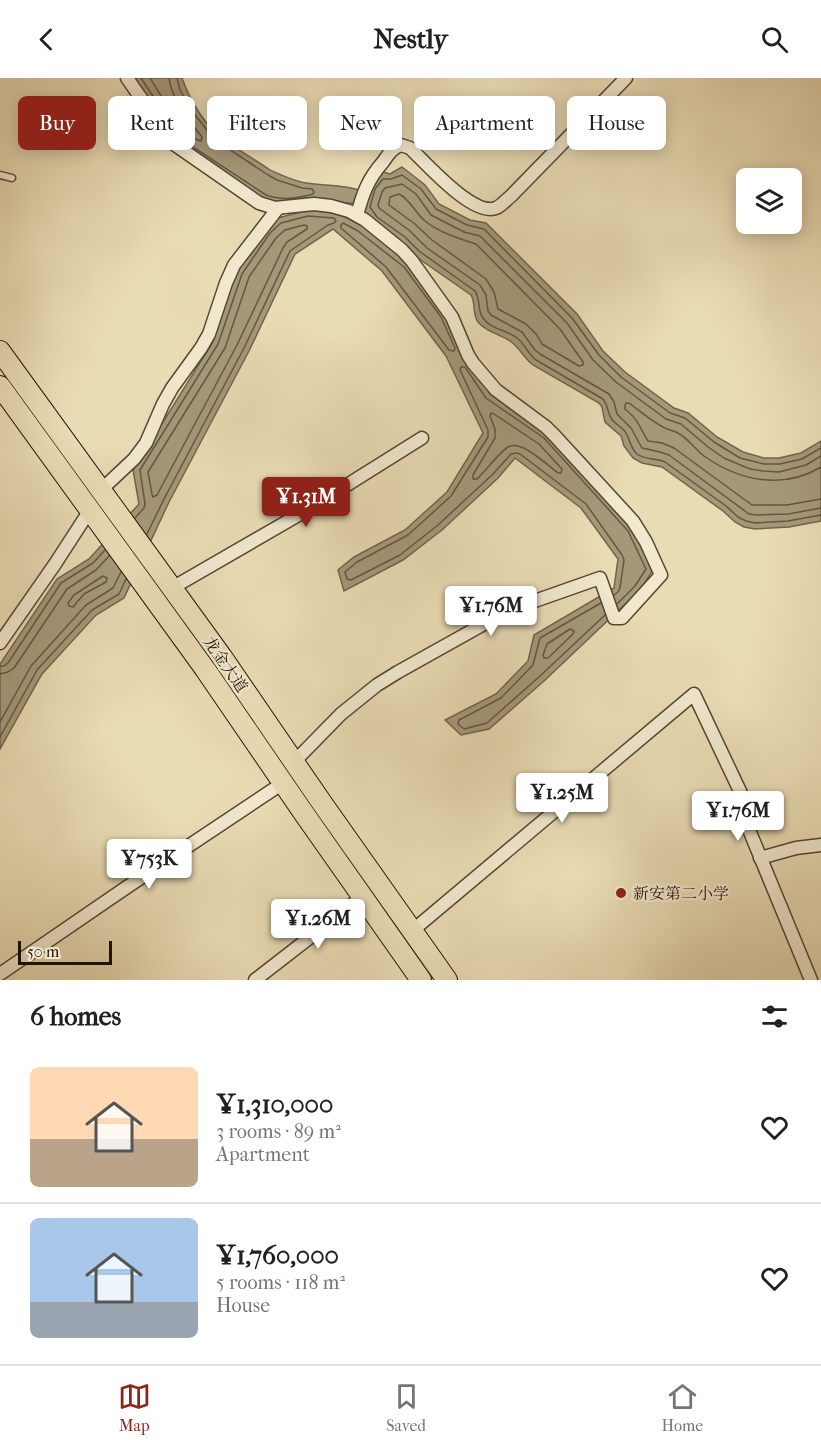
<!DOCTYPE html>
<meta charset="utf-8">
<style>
:root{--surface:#fff;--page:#f2f2f2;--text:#202124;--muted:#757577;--line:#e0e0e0;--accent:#8f2418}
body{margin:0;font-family:"IM FELL French Canon","Noto Serif SC",serif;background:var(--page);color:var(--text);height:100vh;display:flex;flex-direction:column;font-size:22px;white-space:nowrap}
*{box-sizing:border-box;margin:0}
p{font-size:20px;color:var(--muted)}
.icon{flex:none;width:33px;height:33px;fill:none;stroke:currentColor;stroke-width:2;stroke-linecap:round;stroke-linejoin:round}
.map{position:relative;height:902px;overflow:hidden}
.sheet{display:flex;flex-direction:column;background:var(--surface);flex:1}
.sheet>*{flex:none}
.top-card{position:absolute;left:18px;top:18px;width:786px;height:54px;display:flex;gap:12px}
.buttons{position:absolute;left:736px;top:90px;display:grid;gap:12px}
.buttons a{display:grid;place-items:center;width:66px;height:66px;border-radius:9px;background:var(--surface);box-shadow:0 3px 15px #0003;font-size:30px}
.scale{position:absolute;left:18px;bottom:15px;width:94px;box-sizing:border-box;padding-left:6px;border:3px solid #221507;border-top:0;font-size:16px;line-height:21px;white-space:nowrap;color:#221507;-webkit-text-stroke:4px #f1e8ce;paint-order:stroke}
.price{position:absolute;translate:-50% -51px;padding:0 14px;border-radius:6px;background:#fff;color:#222;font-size:20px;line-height:39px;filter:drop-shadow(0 2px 3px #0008)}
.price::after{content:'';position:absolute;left:50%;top:36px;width:18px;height:14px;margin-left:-9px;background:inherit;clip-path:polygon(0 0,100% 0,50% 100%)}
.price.current{background:var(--accent);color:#fff}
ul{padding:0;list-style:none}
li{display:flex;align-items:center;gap:18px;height:150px;padding:0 30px}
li+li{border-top:2px solid var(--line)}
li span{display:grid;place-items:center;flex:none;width:168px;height:120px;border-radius:9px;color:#555}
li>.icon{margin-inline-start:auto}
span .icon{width:72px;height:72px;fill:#fffc;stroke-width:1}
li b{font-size:26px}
h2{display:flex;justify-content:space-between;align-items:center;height:72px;padding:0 30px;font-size:26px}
.chip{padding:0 21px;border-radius:9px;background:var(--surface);box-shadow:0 3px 15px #0003;font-size:21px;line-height:54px}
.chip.current{background:var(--accent);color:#fff}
header{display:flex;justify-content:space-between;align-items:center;height:78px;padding:0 30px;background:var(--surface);font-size:27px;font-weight:700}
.menu{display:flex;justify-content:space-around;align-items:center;height:84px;border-top:2px solid var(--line);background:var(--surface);font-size:16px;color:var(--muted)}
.menu a{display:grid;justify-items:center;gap:3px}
.menu .current{color:var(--accent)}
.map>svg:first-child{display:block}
.water{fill:#a59879;stroke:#71644b;stroke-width:1.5}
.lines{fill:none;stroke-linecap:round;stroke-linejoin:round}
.shore{stroke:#645640;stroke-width:1.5}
.lane-casing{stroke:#544632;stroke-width:9}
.street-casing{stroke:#544632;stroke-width:15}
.primary-casing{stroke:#221507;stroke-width:22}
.lane{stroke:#f1e8ce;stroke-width:6}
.street{stroke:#f1e8ce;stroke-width:12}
.primary{stroke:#e9dbb4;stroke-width:20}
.poi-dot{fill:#8f2418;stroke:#f1e8ce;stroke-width:2}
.labels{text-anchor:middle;stroke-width:4.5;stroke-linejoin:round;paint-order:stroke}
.street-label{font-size:16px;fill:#221507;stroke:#f1e8ce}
.poi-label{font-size:16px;fill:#221507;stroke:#f1e8ce;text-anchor:start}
</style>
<header><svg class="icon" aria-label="back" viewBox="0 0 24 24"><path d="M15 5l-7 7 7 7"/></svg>Nestly<svg class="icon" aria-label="search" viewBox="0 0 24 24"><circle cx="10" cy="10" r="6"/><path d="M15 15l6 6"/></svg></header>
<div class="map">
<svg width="821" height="902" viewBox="0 0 821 902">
<rect width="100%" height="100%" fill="#e9dbb4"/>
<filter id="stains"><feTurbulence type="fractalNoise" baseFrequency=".00333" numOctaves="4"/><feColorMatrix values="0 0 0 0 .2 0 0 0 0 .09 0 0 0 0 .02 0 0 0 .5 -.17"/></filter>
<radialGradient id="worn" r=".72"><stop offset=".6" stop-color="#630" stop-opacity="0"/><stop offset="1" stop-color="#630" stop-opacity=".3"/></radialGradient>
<!-- water -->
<g class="water">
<path d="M134,0h48c7,20 20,43 36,57 15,12 36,24 52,35 11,5 24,11 36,13 18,3 38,1 56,8l-4,12h-13l-14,-3 -47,5 -21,-4 -90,-64z"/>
<path d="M402,89l23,18 14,19 31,16 16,3 91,91 26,37 22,21 49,36 14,5 29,24 26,15 21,6h15l22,-5 20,-12v80l-32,6 -34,2 -11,-2 -9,-5 -12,-11 -61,-44 -20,-4 -9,-5 -9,-12 -3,-10 -16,-14 -3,-15 -3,-4 -66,-38c-10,-8 -13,-17 -23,-24 -10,-7 -24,-9 -32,-19 -6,-8 -2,-19 -7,-27l-56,-39 -14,-15 -28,-19 -9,-11 6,-25 10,-15 10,3z"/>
<path d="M308,132l26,1 28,15 47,36 38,52 19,44 24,36 58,40 85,94 20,42 -13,20 -96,91 -55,48 -28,6 -16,-15 51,-26 32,-33 6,-26 80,-47 4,-29 -37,-51 -66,-50 -17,20 -56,52 -39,30 -59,31 -6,-21 16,-13 51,-27 42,-38 36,-59 -37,-77 -64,-85 -49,-42 -38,25 -46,97 -80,151 -45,96 -28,17 -54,59 -42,75v-85l57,-85 32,-20 50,-55 -6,-34 80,-128 23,-71 42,-53z"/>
</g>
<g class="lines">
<!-- shore -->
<g class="shore">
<path d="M141,0l36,55 10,10 79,52c16,6 32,3 47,-1l1,-2 -2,-3 -10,-1 -25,-8 -9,-5 -54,-36 -22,-28 -12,-21 -3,-12"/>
<path d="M150,0c11,17 33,59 51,63l1,-4c-12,-15 -31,-39 -33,-59"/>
<path d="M399,116c12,6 16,19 26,27 13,11 35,18 51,23l84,85 23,33v3l-4,1 -37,-22 -5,-9 -11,-11 -28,-15 -4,-17 -8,-13 -54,-39 -17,-16 -26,-19 1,-8z"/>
<path d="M343,145l15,8 46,36 37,50 14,31 -1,3 -5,-1 -63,-83 -45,-39v-3z"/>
<path d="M304,147l3,1v3l-20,13 -4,6 -46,97 -80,150 -4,2 -1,-3 -4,-22 77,-124 24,-71 27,-39 9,-8z"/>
<path d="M491,335l3,1 45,30 23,25 -1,4h-3c-11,-8 -37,-34 -50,-26 -8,5 -23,24 -31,32h-4v-4l22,-37v-9l-5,-13z"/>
<path d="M821,370l-19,11 -22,5h-16l-24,-6 -26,-16 -29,-24 -15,-5 -49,-36 -22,-22 -27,-37 -88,-89 -17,-4 -31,-16 -15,-20 -19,-14 -11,4h-8l-8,10 -5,18 7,10 28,20 14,14 56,40c6,9 2,19 8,27 7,11 24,12 34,20 8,6 11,16 19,22l67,39c5,6 4,11 7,17 3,8 12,10 16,17 4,7 5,16 11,21 8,6 19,4 28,8l61,44 12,11 8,4 9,2 33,-2 33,-6"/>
<path d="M821,378l-15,9 -27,7 -16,-1 -13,-2 -26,-11 -16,-11 -27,-23 -15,-5 -50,-37 -23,-22 -26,-37 -87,-87 -16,-4 -33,-17 -15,-21 -14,-10 -17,4 -3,4 -4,13 1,3 31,23 17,17 53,37 6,10 2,16 3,4 31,17 13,18 5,4 69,40 5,8 3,12 14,14 11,20 18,4 9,3 80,59 7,1 32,-1 33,-6"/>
<path d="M821,389c-38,23 -82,14 -117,-11 -9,-7 -17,-19 -28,-24 -4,-2 -9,-2 -13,-5 -12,-6 -23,-16 -34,-24h-3l-1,2v4c14,11 14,18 23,32l14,2 12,5 78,57h35l34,-6"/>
<path d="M135,440l9,-10 1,-4 -5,-34 78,-126 24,-70 28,-41 11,-10 27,-7 26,2 2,3 -2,2 -6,2 -38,26 -46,97 -80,151 -17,35"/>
<path d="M103,498l4,2 -1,4 -22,12 -11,13 -4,-1 -1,-3 6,-8z"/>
<path d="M614,517l4,-3 2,-4 4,-28 -2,-5 -36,-51 -66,-50 -4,-1 -5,1 -18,20 -55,51 -38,30 -49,25 -4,-1 -2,-7 12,-10 51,-27 43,-39 37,-59v-7l-28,-60 1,-3h4l21,31 58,40 84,93 18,38 -11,17 -18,18"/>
<path d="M601,525l-61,35 -7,27 -32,33 -42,22 -1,4 6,5 23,-6 53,-47 65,-61"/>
<path d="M570,551l4,2 -1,3 -25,24h-4l-1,-3 4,-11z"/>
<path d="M0,588h4l4,-3 53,-80 32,-20 12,-13"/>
<path d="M0,596l8,-2 6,-4 53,-79 29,-19 13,-14"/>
<path d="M0,644l31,-56 55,-61 27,-17 8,-16"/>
<path d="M0,659l37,-67 55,-60 27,-16 7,-15"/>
</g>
<defs>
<path id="lane" d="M0,97l12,3"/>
<g id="street">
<path d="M127,0l18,26 8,14 18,24 88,61 16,5 39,-4 17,2 18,5 16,9 37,30 10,11 40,56 16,38 5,8 23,27 50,37 9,9 78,85 13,21 15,33 -39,43h-8l-14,-40 -91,32 -111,62 -21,13 -36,29 -47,48"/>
<path d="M357,137c6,-22 11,-36 26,-53 5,-7 9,-14 18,-17l9,3c16,15 63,69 86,60 5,-2 10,-8 15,-12l115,-118"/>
<path d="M101,412l33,-31 12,-16 17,-39 9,-16 29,-40 8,-14 17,-51 8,-18 44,-57"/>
<path d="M172,510l135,-78 115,-72"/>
<path d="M0,565l55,-79 35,-54"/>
<path d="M760,780l36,-10 25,-3"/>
<path d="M412,853l282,-237 54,114 -3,12 66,160"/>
<path d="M0,896l127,-87 156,-104"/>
<path d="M255,902l107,-83"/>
</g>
<g id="primary">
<path d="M0,273l222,306 100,146 125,177"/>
<path d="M0,308l205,283 100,146 116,165"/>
</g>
</defs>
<!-- lane casing -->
<use href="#lane" class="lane-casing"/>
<!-- street casing -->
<use href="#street" class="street-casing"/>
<!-- primary casing -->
<use href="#primary" class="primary-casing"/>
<!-- lane -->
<use href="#lane" class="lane"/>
<!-- street -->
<use href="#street" class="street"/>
<!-- primary -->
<use href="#primary" class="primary"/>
</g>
<!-- markers -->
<circle class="poi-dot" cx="621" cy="815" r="6"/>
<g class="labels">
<!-- street labels -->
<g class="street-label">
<text transform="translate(226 586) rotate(55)" y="6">龙金大道</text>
</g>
<!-- poi labels -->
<g class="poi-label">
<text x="633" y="821">新安第二小学</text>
</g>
</g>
<rect width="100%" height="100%" filter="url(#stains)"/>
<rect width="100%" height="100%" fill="url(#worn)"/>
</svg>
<div class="buttons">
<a><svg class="icon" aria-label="layers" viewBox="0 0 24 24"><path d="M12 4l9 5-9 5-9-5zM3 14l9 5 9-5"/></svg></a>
</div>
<div class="scale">50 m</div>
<b class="price current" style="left:306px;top:450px">¥1.31M</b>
<b class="price" style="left:491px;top:559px">¥1.76M</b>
<b class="price" style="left:562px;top:746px">¥1.25M</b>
<b class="price" style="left:738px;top:764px">¥1.76M</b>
<b class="price" style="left:149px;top:812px">¥753K</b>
<b class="price" style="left:318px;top:872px">¥1.26M</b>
<div class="top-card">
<a class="chip current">Buy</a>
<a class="chip">Rent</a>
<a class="chip">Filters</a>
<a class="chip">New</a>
<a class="chip">Apartment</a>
<a class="chip">House</a>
</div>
</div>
<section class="sheet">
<h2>6 homes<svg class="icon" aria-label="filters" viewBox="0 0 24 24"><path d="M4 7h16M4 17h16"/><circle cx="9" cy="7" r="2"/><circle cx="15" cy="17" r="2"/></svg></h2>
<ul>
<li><span style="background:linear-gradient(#ffd9b3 60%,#b9a48a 0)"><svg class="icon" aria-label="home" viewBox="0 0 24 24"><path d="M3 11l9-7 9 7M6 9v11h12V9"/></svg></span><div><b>¥1,310,000</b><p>3 rooms · 89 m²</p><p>Apartment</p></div><svg class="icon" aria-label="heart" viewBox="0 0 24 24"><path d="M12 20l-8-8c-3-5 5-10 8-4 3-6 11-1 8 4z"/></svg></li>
<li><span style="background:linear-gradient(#a9c7e8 70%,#9aa5b1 0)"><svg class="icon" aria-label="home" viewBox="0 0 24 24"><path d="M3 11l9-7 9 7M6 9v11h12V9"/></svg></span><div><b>¥1,760,000</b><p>5 rooms · 118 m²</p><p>House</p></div><svg class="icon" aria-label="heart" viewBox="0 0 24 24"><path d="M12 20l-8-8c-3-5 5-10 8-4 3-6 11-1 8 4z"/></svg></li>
</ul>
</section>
<nav class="menu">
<a class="current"><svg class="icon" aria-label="map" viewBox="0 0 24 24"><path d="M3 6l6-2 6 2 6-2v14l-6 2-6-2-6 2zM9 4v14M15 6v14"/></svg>Map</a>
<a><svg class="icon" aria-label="saved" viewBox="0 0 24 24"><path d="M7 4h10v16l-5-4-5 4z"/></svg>Saved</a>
<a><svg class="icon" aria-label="home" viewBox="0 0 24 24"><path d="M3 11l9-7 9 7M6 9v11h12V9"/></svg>Home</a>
</nav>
